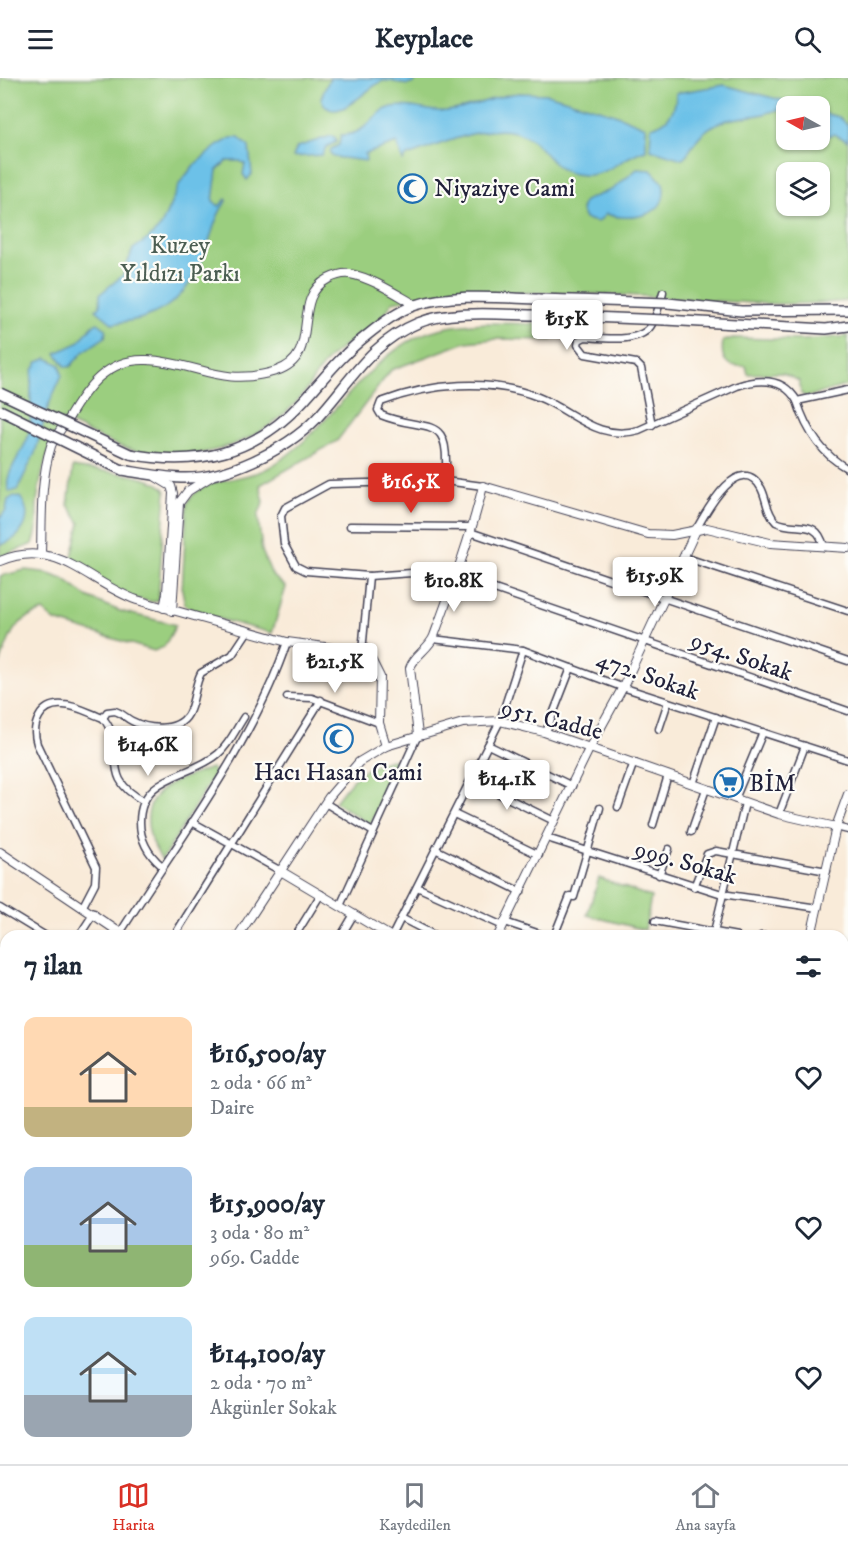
<!DOCTYPE html>
<html lang="tr">
<meta charset="utf-8">
<style>
:root{--surface:#fff;--page:#f6f6f7;--text:#1f2937;--muted:#747a83;--line:#e0e1e3;--accent:#d93025}
body{margin:0;font-family:"IM FELL DW Pica",serif;background:var(--page);color:var(--text);height:100vh;display:flex;flex-direction:column;font-size:22px;white-space:nowrap}
*{box-sizing:border-box;margin:0}
p{font-size:20px;color:var(--muted)}
.icon{flex:none;width:33px;height:33px;fill:none;stroke:currentColor;stroke-width:2;stroke-linecap:round;stroke-linejoin:round}
.map{position:relative;flex:1;overflow:hidden}
.side{position:absolute;left:0px;top:852px;width:849px;height:534px;display:flex;flex-direction:column;background:var(--surface);border-radius:18px 18px 0 0;box-shadow:0 2px 4px #0004}
.side>*{flex:none}
.needle{width:39px;rotate:278deg}
.fabs{position:absolute;left:776px;top:18px;display:grid;gap:12px}
.fabs a{display:grid;place-items:center;width:54px;height:54px;border-radius:12px;background:var(--surface);box-shadow:0 2px 4px #0004;font-size:30px}
.price{position:absolute;translate:-50% -51px;padding:0 14px;border-radius:6px;background:#fff;color:#222;font-size:20px;line-height:39px;filter:drop-shadow(0 2px 3px #0008)}
.price::after{content:'';position:absolute;left:50%;top:36px;width:18px;height:14px;margin-left:-9px;background:inherit;clip-path:polygon(0 0,100% 0,50% 100%)}
.price.active{background:var(--accent);color:#fff}
ul{padding:0;list-style:none}
li{display:flex;align-items:center;gap:18px;height:150px;padding:0 24px}
li span{display:grid;place-items:center;flex:none;width:168px;height:120px;border-radius:12px;color:#555}
li>.icon{margin-inline-start:auto}
span .icon{width:72px;height:72px;fill:#fffc;stroke-width:1}
li b{font-size:26px}
h2{display:flex;justify-content:space-between;align-items:center;height:72px;padding:0 24px;font-size:26px}
header{display:flex;justify-content:space-between;align-items:center;height:78px;padding:0 24px;background:var(--surface);font-size:27px;font-weight:700}
.menu{display:flex;justify-content:space-around;align-items:center;height:84px;border-top:2px solid var(--line);background:var(--surface);font-size:16px;color:var(--muted)}
.menu a{display:grid;justify-items:center;gap:3px}
.menu .active{color:var(--accent)}
.map>svg:first-child{display:block}
.green{fill:#9bce7f;stroke:#5e785d;stroke-width:1.5;fill-rule:evenodd}
.water{fill:#6cc1e8;stroke:#477292;stroke-width:1.5}
.lines{fill:none;stroke-linecap:round;stroke-linejoin:round}
.minor-casing{stroke:#424053;stroke-width:9}
.tertiary-casing{stroke:#424053;stroke-width:10}
.trunk-casing{stroke:#424053;stroke-width:12}
.minor{stroke:#fff;stroke-width:6}
.tertiary{stroke:#fff;stroke-width:8}
.trunk{stroke:#fff;stroke-width:9}
.trunk-bridge-casing{stroke:#424053;stroke-width:12;stroke-linecap:butt}
.trunk-bridge{stroke:#fff;stroke-width:9}
.labels{text-anchor:middle;stroke-width:4.5;stroke-linejoin:round;paint-order:stroke}
.poi-label{font-size:24px;fill:#22223b;stroke:#fdfcf7;text-anchor:start}
.park-label{font-size:24px;fill:#4c5e53;stroke:#fdfcf7}
.street-label{font-size:24px;fill:#22223b;stroke:#fdfcf7}
</style>
<header><svg class="icon" aria-label="menu" viewBox="0 0 24 24"><path d="M4 6h16M4 12h16M4 18h16"/></svg>Keyplace<svg class="icon" aria-label="search" viewBox="0 0 24 24"><circle cx="10" cy="10" r="6"/><path d="M15 15l6 6"/></svg></header>
<div class="map">
<svg width="848" height="1386" viewBox="0 0 848 1386">
<rect width="100%" height="100%" fill="#fdfcf7"/>
<filter id="ink" filterUnits="userSpaceOnUse"><feTurbulence type="fractalNoise" baseFrequency=".0167" numOctaves="2"/><feDisplacementMap in="SourceGraphic" scale="12" xChannelSelector="R" yChannelSelector="G"/><feConvolveMatrix kernelMatrix="1 2 1 2 8 2 1 2 1" color-interpolation-filters="sRGB"/></filter>
<filter id="wash" filterUnits="userSpaceOnUse"><feTurbulence type="fractalNoise" baseFrequency=".008" numOctaves="4" result="noise"/><feDisplacementMap in="SourceGraphic" scale="24" xChannelSelector="R" yChannelSelector="G"/><feGaussianBlur stdDeviation="1.35" result="paint"/><feColorMatrix in="noise" values="0 0 0 0 0 0 0 0 0 0 0 0 0 0 0 0 0 1.4 0 .05"/><feComposite in="paint" operator="in"/></filter>
<g filter="url(#wash)">
<rect width="100%" height="100%" fill="#f9ebd9"/>
<!-- green -->
<g class="green">
<path d="M0,0h848v223c-69,7 -140,-1 -210,-5 -79,-4 -167,-7 -246,6 -12,26 -46,38 -66,60 -10,11 -17,26 -27,37 -42,48 -113,69 -174,49 -22,-7 -42,-19 -63,-28 -14,31 -20,47 -25,81 -1,14 2,30 -4,43l-33,13zM786,28h33v34h-33zM786,94h33v34h-33z"/>
<path d="M486,245l56,1 10,16 -57,-1 -29,3 -75,28 -54,71 -77,44 4,17 -6,13 4,36 10,24 14,12 -14,46 -75,-20 -12,-8 -3,-15 5,-86c12,-28 57,-22 81,-36 60,-34 89,-102 151,-132 21,-10 44,-11 67,-13z"/>
<path d="M848,258v49l-41,12 -6,-3 -2,-13 -16,-8 -35,1 -2,-8c-20,2 -26,-6 -23,-25l10,-3 70,2z"/>
<path d="M73,389c20,4 84,7 93,24l-8,109 -4,2 -29,-5 -54,-36 9,-38 -12,-18z"/>
<path d="M25,492l18,2 20,7 26,19 31,13 56,14 -12,22 -10,4 -99,-30 -12,-10c-32,11 -32,23 -43,53v-88z"/>
<path d="M392,682h10l-32,65 -35,-23c19,-25 26,-36 57,-42z"/>
<path d="M211,690l4,5 -53,87c-19,-29 -23,-62 14,-79 11,-5 23,-8 35,-13z"/>
<path d="M599,800l52,19 -6,33 -58,-15z"/>
<path d="M531,1380h67l-1,6h-68z"/>
</g>
<!-- water -->
<g class="water">
<path d="M330,0h74l10,1 1,3c-9,7 -20,-3 -32,-1 -14,3 -50,51 -62,17z"/>
<path d="M724,7l65,17 -3,8c-11,-2 -17,4 -27,5 -23,4 -43,3 -60,22 -6,7 -10,17 -17,22l-32,-10 1,-22c17,-4 25,-16 25,-34z"/>
<path d="M519,15l28,1 65,19 34,14v23c-21,5 -37,25 -59,25 -38,1 -36,-27 -64,-40 -32,-15 -83,10 -116,21l-4,5 -6,-18 -32,11 1,7 -32,-4 -4,-4 1,-4 8,-4 2,-10c28,0 29,-22 51,-28 17,-4 37,6 55,4 25,-2 47,-16 72,-18z"/>
<path d="M819,34l20,5 9,8v16l-14,-7 -15,5z"/>
<path d="M331,58l4,1 1,5 -10,5 -4,8 -29,2 4,-10z"/>
<path d="M239,60l10,9 3,27 -5,6 -4,-6 2,-10 -5,-3h-13l-10,9 -4,31 6,5 7,-7 1,1c-11,14 -14,31 -20,47 -11,32 -28,59 -62,70 -10,4 -21,4 -32,7l-17,-14 4,-4v-12l23,-19 10,-26 15,-10 13,-13 19,-43 14,-18 23,-19 14,-8z"/>
<path d="M637,91l14,1 12,13c8,34 -34,39 -57,31l-8,8 -13,-3 -4,-9 3,-9 29,-12z"/>
<path d="M98,245l8,6 -1,8 -22,15 -13,15 -5,-1 -9,-13 22,-10 15,-18z"/>
<path d="M47,280l13,7 2,10 -13,29 -14,49 -18,37 -7,2c-10,-14 14,-41 18,-55 6,-21 0,-46 5,-67l5,-8z"/>
<path d="M14,418l7,2c14,21 0,41 -21,47v-27l6,-8 2,-10z"/>
</g>
</g>
<g filter="url(#ink)">
<g class="lines">
<defs>
<g id="minor">
<path d="M797,323c9,29 24,53 51,68"/>
<path d="M652,347l-11,-57 -5,-5 -51,-9 -7,-9 1,-5 6,-3c18,1 57,7 67,-13 5,-9 8,-21 11,-32"/>
<path d="M445,403c7,-71 -18,-47 -64,-66l-3,-5 3,-8c49,-19 108,-24 157,-5 36,14 59,45 101,33l98,-44c24,-8 47,-8 60,15l51,-11"/>
<path d="M483,408l-38,-5 -116,3 -44,24 -4,8 3,28 12,22 10,5 63,5 43,-3 42,2 394,136"/>
<path d="M350,448l122,1"/>
<path d="M697,450c9,-16 42,-78 64,-40 6,11 5,24 15,34 21,10 41,-5 48,25"/>
<path d="M470,454l378,129"/>
<path d="M684,479l164,54"/>
<path d="M433,561l90,11 96,36 229,74"/>
<path d="M362,574l7,-76"/>
<path d="M287,619l25,1 67,25"/>
<path d="M103,640l4,-6 8,-1c7,2 11,7 17,10 17,9 50,12 58,-11 5,-12 5,-26 11,-37l31,-18 16,-24"/>
<path d="M659,651l9,-27"/>
<path d="M546,654l25,-64"/>
<path d="M488,667l84,41"/>
<path d="M471,702l83,41"/>
<path d="M693,706l23,-67"/>
<path d="M735,721l28,-67"/>
<path d="M325,725l48,29"/>
<path d="M618,729l16,-45"/>
<path d="M454,736l85,41"/>
<path d="M779,736l26,-68"/>
<path d="M192,744l87,48"/>
<path d="M653,747l15,-50"/>
<path d="M836,749l12,3"/>
<path d="M691,754l15,-43"/>
<path d="M547,760l175,56 96,14"/>
<path d="M437,772l84,42"/>
<path d="M162,788c-13,-11 -22,-26 -22,-44 0,-48 50,-44 78,-68 11,-9 18,-25 26,-37"/>
<path d="M659,797l10,-26"/>
<path d="M417,809l86,39"/>
<path d="M694,809l13,-33 9,-3 111,20"/>
<path d="M83,828l12,-23 1,-16 -59,-123c-6,-19 3,-41 26,-39 13,0 28,9 40,13 26,32 -6,59 41,83"/>
<path d="M340,828l78,-171"/>
<path d="M0,830l46,28"/>
<path d="M401,840l35,18"/>
<path d="M655,843l82,15"/>
<path d="M505,844l41,14"/>
<path d="M120,855c56,-89 134,-191 167,-291"/>
<path d="M79,858l15,-23"/>
<path d="M174,858l147,-236"/>
<path d="M295,858l26,-42"/>
<path d="M341,858l13,-22"/>
<path d="M392,858l108,-215 23,-71"/>
<path d="M554,858l16,-40 4,1 26,-89"/>
<path d="M713,858l32,-133"/>
<path d="M761,858h4"/>
<path d="M843,910l5,2"/>
<path d="M0,919h6"/>
<path d="M0,989l6,-9"/>
<path d="M843,990l5,1"/>
<path d="M0,1061l6,3"/>
<path d="M843,1077l5,-4"/>
<path d="M843,1081l5,6"/>
<path d="M0,1086l6,-11"/>
<path d="M0,1141l6,3"/>
<path d="M843,1162l5,5"/>
<path d="M843,1202l5,3"/>
<path d="M0,1246l6,-8"/>
<path d="M843,1262l5,4"/>
<path d="M843,1304l5,5"/>
<path d="M0,1360l6,3"/>
<path d="M843,1376h5"/>
<path d="M101,1380l10,6"/>
<path d="M370,1380l48,6"/>
<path d="M5,1386l4,-6"/>
<path d="M91,1386l3,-6"/>
<path d="M434,1386l2,-6"/>
<path d="M476,1386l1,-6"/>
<path d="M510,1386l1,-6"/>
<path d="M614,1386l2,-6"/>
<path d="M658,1386l2,-6"/>
<path d="M702,1386l2,-6"/>
</g>
<g id="tertiary">
<path d="M156,399l15,9 2,7 -6,100 -3,15"/>
<path d="M41,477c1,-36 -1,-74 10,-109 3,-9 12,-19 17,-27 18,-31 39,-61 79,-59 50,2 73,28 129,11 48,-15 13,-72 52,-92 6,-3 14,-6 22,-5 22,4 46,20 66,31"/>
<path d="M0,483c58,-24 88,22 137,39l150,42 75,10 10,9 8,16 -1,46 7,23"/>
<path d="M172,533l7,-108 9,-12 24,-15"/>
<path d="M418,657l-8,-67c4,-13 19,-19 24,-32 18,-49 37,-100 49,-150l165,48 24,1 35,-7 63,15 78,5"/>
<path d="M0,774l125,84"/>
<path d="M279,792l111,66"/>
<path d="M238,858l91,-139 30,-35 27,-16 77,-23 37,-2 44,11 235,82 57,13"/>
<path d="M498,858l92,-189 33,-60 74,-159"/>
<path d="M811,858l25,-109 12,-33"/>
<path d="M843,1012l5,6"/>
<path d="M0,1270l6,4"/>
<path d="M197,1380l11,6"/>
</g>
<g id="trunk">
<path d="M668,225l73,8 107,-1"/>
<path d="M665,242l161,9 22,-3"/>
<path d="M130,376c68,13 125,0 173,-53 21,-23 39,-46 63,-65 14,-11 33,-26 50,-31 37,-12 85,-7 123,-6"/>
<path d="M122,392c19,3 39,7 59,8 43,2 105,-28 135,-59 34,-36 53,-76 102,-96 33,-14 86,-8 122,-8"/>
</g>
</defs>
<!-- minor casing -->
<use href="#minor" class="minor-casing"/>
<!-- tertiary casing -->
<use href="#tertiary" class="tertiary-casing"/>
<!-- trunk casing -->
<use href="#trunk" class="trunk-casing"/>
<!-- minor -->
<use href="#minor" class="minor"/>
<!-- tertiary -->
<use href="#tertiary" class="tertiary"/>
<!-- trunk -->
<use href="#trunk" class="trunk"/>
<defs>
<g id="trunk-bridge">
<path d="M539,221l129,4"/>
<path d="M540,237l125,5"/>
<path d="M0,315l130,61"/>
<path d="M0,332l122,60"/>
</g>
</defs>
<!-- trunk-bridge casing -->
<use href="#trunk-bridge" class="trunk-bridge-casing"/>
<!-- trunk-bridge -->
<use href="#trunk-bridge" class="trunk-bridge"/>
</g>
</g>
<!-- icons -->
<defs>
<symbol id="mosque-ring" viewBox="-11 -11 22 22"><circle r="9.5" fill="#fdfcf7" stroke="#1f6fb2" stroke-width="1.5"/><path d="M3.5-4.9A6 6 0 1 0 3.5 4.9A5 5 0 1 1 3.5-4.9Z" fill="#1f6fb2"/></symbol>
<symbol id="supermarket-ring" viewBox="-11 -11 22 22"><circle r="9.5" fill="#fdfcf7" stroke="#1f6fb2" stroke-width="1.5"/><path d="M-6-5.5h2.5l.6 2H6L4.5 2H-2.5L-4.4-4H-6ZM-1.5 3.2a1.3 1.3 0 1 0 .1 0ZM3 3.2a1.3 1.3 0 1 0 .1 0Z" fill="#1f6fb2"/></symbol>
</defs>
<g fill-rule="evenodd">
<use href="#mosque-ring" x="396" y="94" width="33" height="33"/>
<use href="#mosque-ring" x="322" y="644" width="33" height="33"/>
<use href="#supermarket-ring" x="712" y="688" width="33" height="33"/>
</g>
<g class="labels">
<!-- poi labels -->
<g class="poi-label">
<text x="434" y="118">Niyaziye Cami</text>
<text x="338" y="702" text-anchor="middle">Hacı Hasan Cami</text>
<text x="749" y="713">BİM</text>
</g>
<!-- park labels -->
<g class="park-label">
<text x="180" y="175">Kuzey<tspan x="180" dy="28">Yıldızı Parkı</tspan></text>
</g>
<!-- street labels -->
<g class="street-label">
<text transform="translate(742 578) rotate(19)" y="8">954. Sokak</text>
<text transform="translate(648 597) rotate(19)" y="8">472. Sokak</text>
<text transform="translate(552 641) rotate(14)" y="8">951. Cadde</text>
<text transform="translate(686 784) rotate(16)" y="8">999. Sokak</text>
</g>
</g>
</svg>
<div class="fabs">
<a><svg class="needle" viewBox="-14 -14 28 28"><path d="M0-13l5 13h-10z" fill="#e53935"/><path d="M0 13l5-13h-10z" fill="#747a83"/></svg></a>
<a><svg class="icon" aria-label="layers" viewBox="0 0 24 24"><path d="M12 4l9 5-9 5-9-5zM3 14l9 5 9-5"/></svg></a>
</div>
<b class="price" style="left:567px;top:273px">₺15K</b>
<b class="price active" style="left:411px;top:436px">₺16.5K</b>
<b class="price" style="left:655px;top:530px">₺15.9K</b>
<b class="price" style="left:454px;top:535px">₺10.8K</b>
<b class="price" style="left:335px;top:616px">₺21.5K</b>
<b class="price" style="left:148px;top:699px">₺14.6K</b>
<b class="price" style="left:507px;top:733px">₺14.1K</b>
<section class="side">
<h2>7 ilan<svg class="icon" aria-label="filters" viewBox="0 0 24 24"><path d="M4 7h16M4 17h16"/><circle cx="9" cy="7" r="2"/><circle cx="15" cy="17" r="2"/></svg></h2>
<ul>
<li><span style="background:linear-gradient(#ffd9b3 75%,#c2b280 0)"><svg class="icon" aria-label="home" viewBox="0 0 24 24"><path d="M3 11l9-7 9 7M6 9v11h12V9"/></svg></span><div><b>₺16,500/ay</b><p>2 oda · 66 m²</p><p>Daire</p></div><svg class="icon" aria-label="heart" viewBox="0 0 24 24"><path d="M12 20l-8-8c-3-5 5-10 8-4 3-6 11-1 8 4z"/></svg></li>
<li><span style="background:linear-gradient(#a9c7e8 65%,#8fb573 0)"><svg class="icon" aria-label="home" viewBox="0 0 24 24"><path d="M3 11l9-7 9 7M6 9v11h12V9"/></svg></span><div><b>₺15,900/ay</b><p>3 oda · 80 m²</p><p>969. Cadde</p></div><svg class="icon" aria-label="heart" viewBox="0 0 24 24"><path d="M12 20l-8-8c-3-5 5-10 8-4 3-6 11-1 8 4z"/></svg></li>
<li><span style="background:linear-gradient(#bfe0f5 65%,#9aa5b1 0)"><svg class="icon" aria-label="home" viewBox="0 0 24 24"><path d="M3 11l9-7 9 7M6 9v11h12V9"/></svg></span><div><b>₺14,100/ay</b><p>2 oda · 70 m²</p><p>Akgünler Sokak</p></div><svg class="icon" aria-label="heart" viewBox="0 0 24 24"><path d="M12 20l-8-8c-3-5 5-10 8-4 3-6 11-1 8 4z"/></svg></li>
</ul>
</section>
</div>
<nav class="menu">
<a class="active"><svg class="icon" aria-label="map" viewBox="0 0 24 24"><path d="M3 6l6-2 6 2 6-2v14l-6 2-6-2-6 2zM9 4v14M15 6v14"/></svg>Harita</a>
<a><svg class="icon" aria-label="saved" viewBox="0 0 24 24"><path d="M7 4h10v16l-5-4-5 4z"/></svg>Kaydedilen</a>
<a><svg class="icon" aria-label="home" viewBox="0 0 24 24"><path d="M3 11l9-7 9 7M6 9v11h12V9"/></svg>Ana sayfa</a>
</nav>
